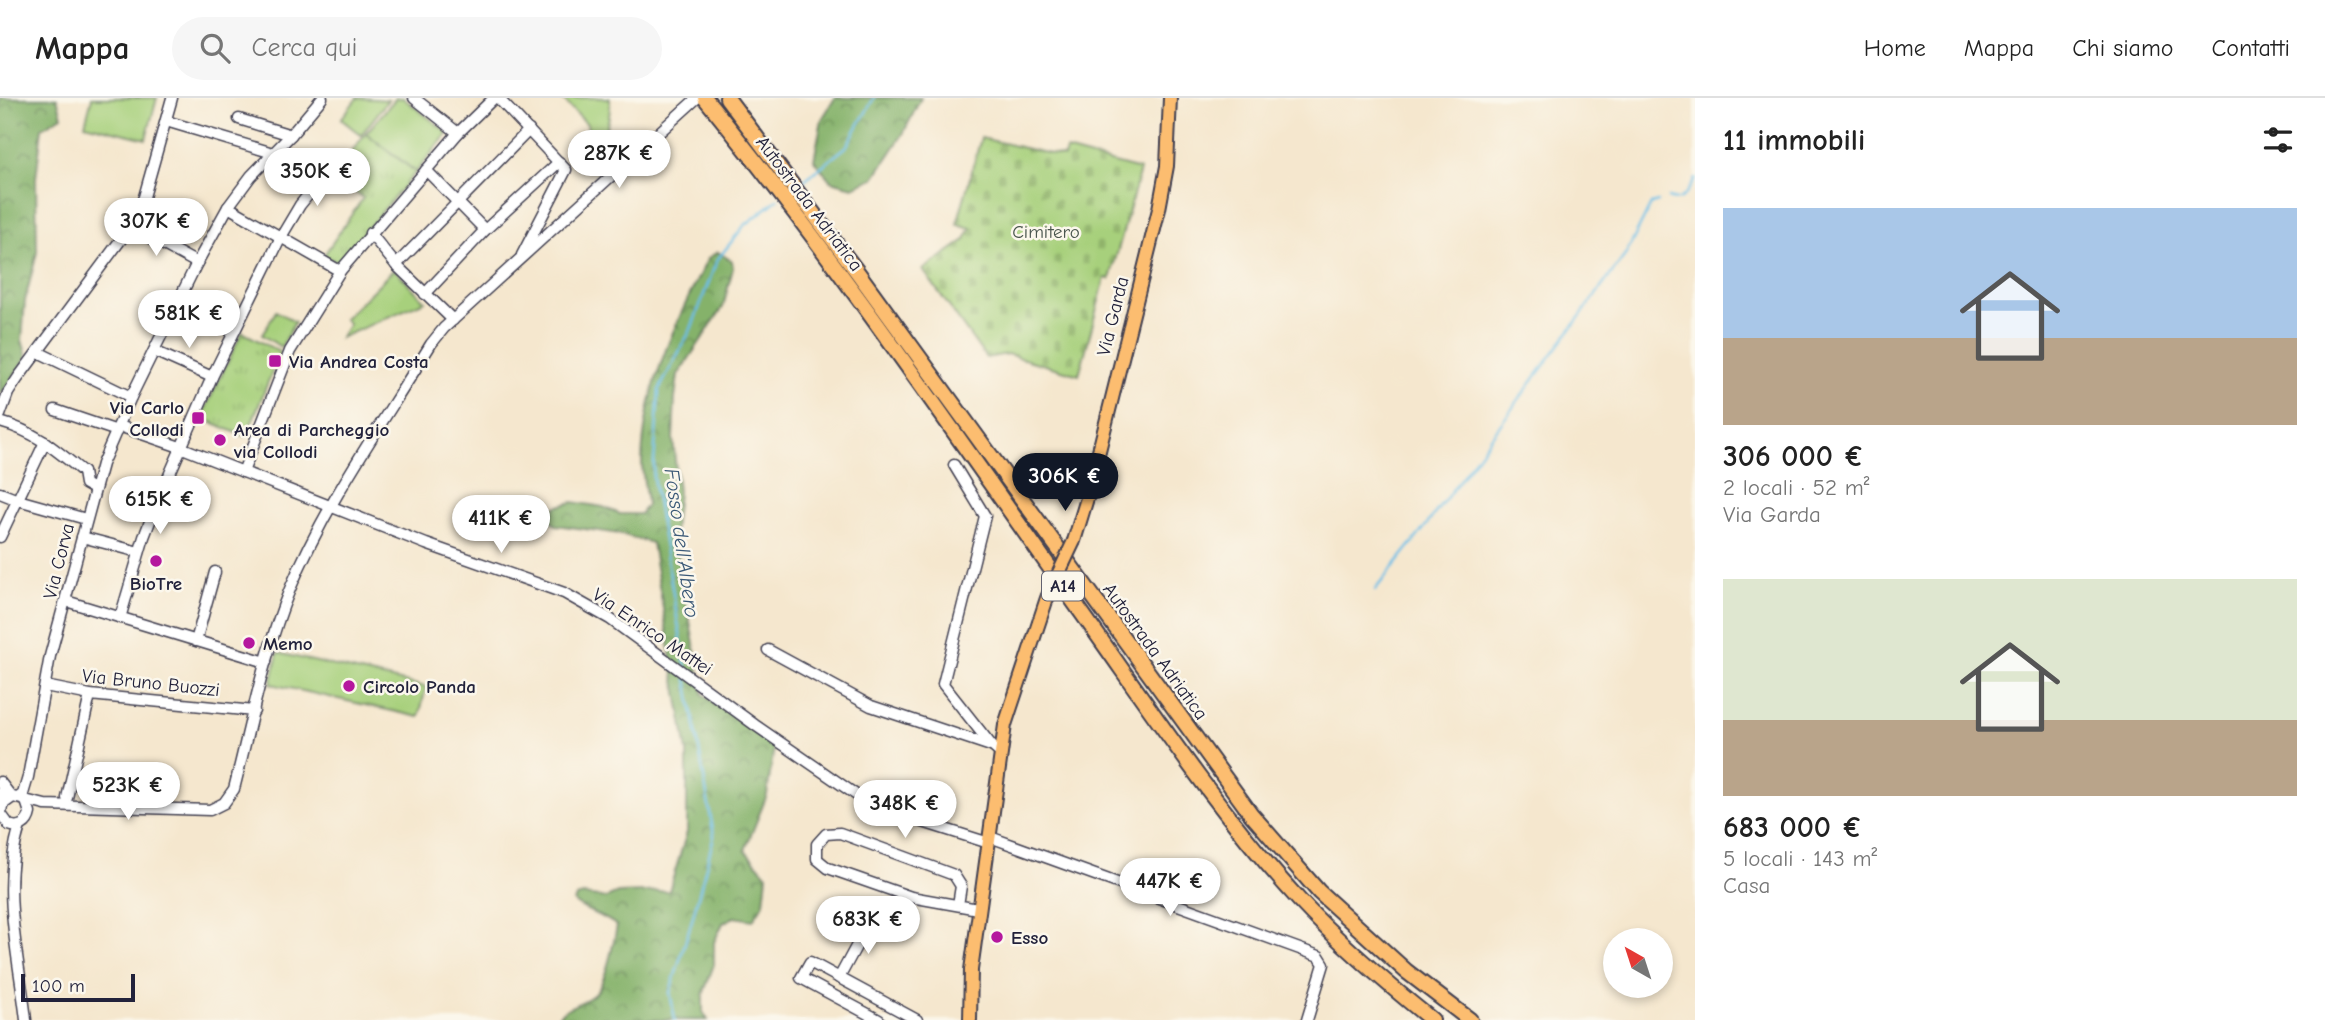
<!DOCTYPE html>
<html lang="it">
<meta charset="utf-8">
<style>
:root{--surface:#fff;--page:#f6f6f6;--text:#222;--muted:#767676;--line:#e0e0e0;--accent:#111827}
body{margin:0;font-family:"Comic Neue",sans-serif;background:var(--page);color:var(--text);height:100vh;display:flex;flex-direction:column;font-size:26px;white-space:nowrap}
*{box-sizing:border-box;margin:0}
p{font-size:23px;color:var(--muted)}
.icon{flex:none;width:38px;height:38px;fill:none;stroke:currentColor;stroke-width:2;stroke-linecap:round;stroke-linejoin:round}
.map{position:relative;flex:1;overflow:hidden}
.side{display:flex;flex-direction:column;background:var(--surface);width:630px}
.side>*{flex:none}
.needle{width:46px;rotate:321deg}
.fabs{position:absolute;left:1603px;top:830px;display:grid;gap:14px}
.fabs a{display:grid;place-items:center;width:70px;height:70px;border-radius:50%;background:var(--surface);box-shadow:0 4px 10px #0003;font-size:35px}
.scale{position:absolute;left:21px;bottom:18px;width:114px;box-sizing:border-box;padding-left:7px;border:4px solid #22223b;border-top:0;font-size:19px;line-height:24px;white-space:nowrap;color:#22223b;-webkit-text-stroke:5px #fbf7ec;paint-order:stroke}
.price{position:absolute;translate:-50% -60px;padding:0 16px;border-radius:24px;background:#fff;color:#222;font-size:23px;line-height:46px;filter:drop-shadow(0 2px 4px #0008)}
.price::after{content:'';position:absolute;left:50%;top:42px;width:21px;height:16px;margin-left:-10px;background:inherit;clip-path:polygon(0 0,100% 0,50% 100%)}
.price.active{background:var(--accent);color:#fff}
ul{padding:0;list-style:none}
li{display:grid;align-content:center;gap:14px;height:371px;padding:0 28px}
li span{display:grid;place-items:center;height:217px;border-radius:0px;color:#555}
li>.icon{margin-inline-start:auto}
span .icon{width:126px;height:126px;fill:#fffc;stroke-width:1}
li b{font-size:30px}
h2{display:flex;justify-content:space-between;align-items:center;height:84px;padding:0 28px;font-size:30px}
header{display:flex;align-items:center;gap:42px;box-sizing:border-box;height:98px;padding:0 35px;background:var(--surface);border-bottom:2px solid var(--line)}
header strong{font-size:33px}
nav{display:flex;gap:38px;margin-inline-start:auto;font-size:24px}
.search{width:490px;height:63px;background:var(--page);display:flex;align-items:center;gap:18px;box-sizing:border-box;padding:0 24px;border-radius:38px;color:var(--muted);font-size:26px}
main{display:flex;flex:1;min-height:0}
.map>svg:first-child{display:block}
.grass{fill:url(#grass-tufts);stroke:#64795b;stroke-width:2}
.forest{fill:url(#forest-crowns);stroke:#546a53;stroke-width:2}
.cemetery{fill:url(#cemetery-stones);stroke:#64795b;stroke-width:2}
.green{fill:#a7d07b;stroke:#64795b;stroke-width:2}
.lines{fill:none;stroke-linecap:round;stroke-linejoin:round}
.stream{stroke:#6abee7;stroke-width:2.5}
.minor-casing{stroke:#424051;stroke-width:13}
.major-casing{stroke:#424051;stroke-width:16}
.highway-casing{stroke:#424051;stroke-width:18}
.minor{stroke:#fff;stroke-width:10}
.major{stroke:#fcbd6f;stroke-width:12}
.highway{stroke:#fcbd6f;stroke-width:14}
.major-bridge-casing{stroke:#424051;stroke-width:16;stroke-linecap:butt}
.major-bridge{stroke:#fcbd6f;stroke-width:12}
.poi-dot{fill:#b5179e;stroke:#fbf7ec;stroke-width:2.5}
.labels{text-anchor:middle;stroke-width:5;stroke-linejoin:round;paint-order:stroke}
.shield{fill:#fbf7ec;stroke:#636270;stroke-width:2}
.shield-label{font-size:18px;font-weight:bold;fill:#22223b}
.street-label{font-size:19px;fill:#22223b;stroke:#fbf7ec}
.park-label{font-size:19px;fill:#4a564e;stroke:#fbf7ec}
.poi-label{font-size:19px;font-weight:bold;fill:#22223b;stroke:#fbf7ec;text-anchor:start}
.water-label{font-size:21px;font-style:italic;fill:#3b5977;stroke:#fbf7ec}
</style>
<header>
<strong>Mappa</strong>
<div class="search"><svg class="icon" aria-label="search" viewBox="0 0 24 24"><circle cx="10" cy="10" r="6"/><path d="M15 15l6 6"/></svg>Cerca qui</div>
<nav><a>Home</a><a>Mappa</a><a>Chi siamo</a><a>Contatti</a></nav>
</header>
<main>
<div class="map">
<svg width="1695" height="922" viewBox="0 0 1695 922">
<defs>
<pattern id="grass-tufts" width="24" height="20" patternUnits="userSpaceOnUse" patternTransform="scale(1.75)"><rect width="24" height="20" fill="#a7d07b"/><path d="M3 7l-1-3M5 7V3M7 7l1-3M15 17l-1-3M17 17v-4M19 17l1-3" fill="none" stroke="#8fb26b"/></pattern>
<pattern id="forest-crowns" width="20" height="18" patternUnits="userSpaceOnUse" patternTransform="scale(1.75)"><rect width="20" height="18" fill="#85b26b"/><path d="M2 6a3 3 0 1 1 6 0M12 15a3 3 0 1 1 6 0" fill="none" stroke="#6c9059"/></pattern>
<pattern id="cemetery-stones" width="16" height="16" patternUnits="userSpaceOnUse" patternTransform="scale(1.75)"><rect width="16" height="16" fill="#a7d07b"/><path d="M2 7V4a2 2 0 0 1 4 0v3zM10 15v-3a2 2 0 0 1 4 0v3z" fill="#8fb26b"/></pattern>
</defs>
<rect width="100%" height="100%" fill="#fbf7ec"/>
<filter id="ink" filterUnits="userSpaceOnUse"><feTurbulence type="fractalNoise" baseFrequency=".0143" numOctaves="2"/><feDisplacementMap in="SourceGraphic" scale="14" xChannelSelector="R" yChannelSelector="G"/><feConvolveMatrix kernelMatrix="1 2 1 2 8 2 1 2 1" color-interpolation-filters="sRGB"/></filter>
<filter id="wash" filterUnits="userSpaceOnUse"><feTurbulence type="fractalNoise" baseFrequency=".00686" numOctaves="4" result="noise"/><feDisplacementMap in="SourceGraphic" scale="28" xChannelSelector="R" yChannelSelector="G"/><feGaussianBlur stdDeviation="1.57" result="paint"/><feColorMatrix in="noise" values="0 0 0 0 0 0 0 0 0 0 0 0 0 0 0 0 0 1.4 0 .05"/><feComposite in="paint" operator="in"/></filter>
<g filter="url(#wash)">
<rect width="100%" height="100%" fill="#f5e7ce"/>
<!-- grass -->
<g class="grass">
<path d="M366,35l50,39 -78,91 -14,-8 39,-57 -30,-22z"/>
<path d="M242,234l38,20 -34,85 -45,-19z"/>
</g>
<!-- forest -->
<g class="forest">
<path d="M0,0h57l5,18 -20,12 -6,50 1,74 -12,49 -3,39 5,17 -27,39z"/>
<path d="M835,0h86l-18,36 -29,44 -21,9 -22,-6 -17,-21 8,-41z"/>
<path d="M718,154l14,9 1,7 -10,39 -45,68 -3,23 -2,40 5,54 -4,40 29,162 71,53 -7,48 -22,55 22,25 -3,28 -11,17 -19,-3 -11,6 -9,19v22l-11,31v17l5,8h-147l-2,-5c10,-11 29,-12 38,-24 9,-11 17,-50 20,-65 -13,-11 -30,-13 -43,-24l2,-5 7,-2 23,3 12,-5 51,-2 18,-59v-80l-35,-209 -32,-9 -64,-9 -6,-4 5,-14 18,-5 30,5 17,7h20l7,-9c-1,-14 -5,-29 -5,-43 2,-74 33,-139 66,-204z"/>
</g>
<!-- cemetery -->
<path class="cemetery" d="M981,40l83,19 2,-7 74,20 -30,109 -5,-1 -26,97 -72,-21 -21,4 -63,-88 41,-29 7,-13 -14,-4z"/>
<!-- green -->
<g class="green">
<path d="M92,0h65l-11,41 -61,-15z"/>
<path d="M357,0l31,2 -27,35 -20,-16z"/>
<path d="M396,0h7l45,35 -32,39 -50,-39z"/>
<path d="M561,0h49c2,25 -11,54 -29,71l-10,-10 19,-19 -3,-16z"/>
<path d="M394,171l31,32 -85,37 9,-14 -5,-5z"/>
<path d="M276,213l19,11 -14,25 -19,-12z"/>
<path d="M278,555l148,34 -7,30 -148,-33z"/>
</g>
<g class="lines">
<!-- stream -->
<g class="stream">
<path d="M798,87l48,-38 28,-49"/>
<path d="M1668,100c15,6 20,-7 27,-19"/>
<path d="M1375,492l47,-59 204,-277 25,-50 7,-2"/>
<path d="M686,571l-33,-192 6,-87 32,-61 26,-69 27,-34 34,-27"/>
<path d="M675,922l-5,-28 22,-72 22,-84 -27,-157"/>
</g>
</g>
</g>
<g filter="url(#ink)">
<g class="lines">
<defs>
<g id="minor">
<path d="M414,0l44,35"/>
<path d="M498,0l68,72 -44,85"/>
<path d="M239,21l52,16"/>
<path d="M166,23l107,32"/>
<path d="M426,72l59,60"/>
<path d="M228,109l112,64"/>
<path d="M131,129l66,36"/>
<path d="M370,135l26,32 57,55"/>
<path d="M396,167l133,-135"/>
<path d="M425,196l60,-64 74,-68"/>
<path d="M154,253l58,26"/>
<path d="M38,254l93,45"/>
<path d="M55,312l62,21"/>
<path d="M0,317l8,-22 10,-15 113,-152 13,-29 28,-99"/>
<path d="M0,324c36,10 55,27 83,50"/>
<path d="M119,328l61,21 246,97 138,49 46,26 145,106 110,76 23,10 101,32"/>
<path d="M954,367l31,51 -42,168 49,62 8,7"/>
<path d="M83,374l2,12 9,5"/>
<path d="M243,374l47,-121 50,-80 118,-138 36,-35"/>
<path d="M0,395l18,7 68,19"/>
<path d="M0,439l45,-95"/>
<path d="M82,439l57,15"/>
<path d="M66,503l200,61"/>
<path d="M120,520l24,-81 13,-34 55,-126 69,-140 19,-32 33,-41"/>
<path d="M196,543l19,-69"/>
<path d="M768,552l103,56 120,40"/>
<path d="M45,588l45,9 164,16"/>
<path d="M0,684l10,13"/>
<path d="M0,694l2,13 -1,9 8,11c10,4 19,-1 21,-12l-4,-12"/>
<path d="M18,700l5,-4 5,-17 22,-121 52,-192 29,-67 66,-134 31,-56 23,-31 40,-41 31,-37"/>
<path d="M67,700l23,-103"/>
<path d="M2,707l11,-8 32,8 165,5 14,-7 10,-14c17,-66 30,-137 56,-200 36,-87 92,-165 141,-245l13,-16 253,-230"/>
<path d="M20,728c-20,61 -1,131 6,194"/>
<path d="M990,739l329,119 5,8 -17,56"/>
<path d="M958,807l3,-19 -7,-11 -114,-42 -14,1 -9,10v15l11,9 83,29 67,12"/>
<path d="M839,880l32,-59"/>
<path d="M879,922l-78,-42 9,-16 107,58"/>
</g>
<g id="major">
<path d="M1074,443l14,-46 71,-286 8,-43 3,-68"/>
<path d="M970,922l1,-50 34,-245 42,-127"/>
</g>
<g id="highway">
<path d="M705,0c133,164 252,339 374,511 71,99 138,202 221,292 41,44 86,82 132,119"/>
<path d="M727,0l131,175 393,541 68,78 87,79 64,49"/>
</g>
</defs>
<!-- minor casing -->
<use href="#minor" class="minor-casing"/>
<!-- major casing -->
<use href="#major" class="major-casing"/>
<!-- highway casing -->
<use href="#highway" class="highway-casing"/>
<!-- minor -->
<use href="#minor" class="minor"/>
<!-- major -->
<use href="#major" class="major"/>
<!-- highway -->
<use href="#highway" class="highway"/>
<defs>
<path id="major-bridge" d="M1047,500l27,-57"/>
</defs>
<!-- major-bridge casing -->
<use href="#major-bridge" class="major-bridge-casing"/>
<!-- major-bridge -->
<use href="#major-bridge" class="major-bridge"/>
</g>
</g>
<!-- markers -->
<g class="poi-dot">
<rect x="268" y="256" width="14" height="14" rx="3.5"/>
<rect x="191" y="313" width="14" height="14" rx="3.5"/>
<circle cx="220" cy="342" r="7"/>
<circle cx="156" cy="463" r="7"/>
<circle cx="249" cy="545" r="7"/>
<circle cx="349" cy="588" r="7"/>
<circle cx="997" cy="839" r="7"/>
</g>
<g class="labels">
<!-- shield labels -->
<rect class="shield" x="1042" y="473.5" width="42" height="29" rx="5"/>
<g class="shield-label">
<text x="1063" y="494">A14</text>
</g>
<!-- street labels -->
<g class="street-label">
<text transform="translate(810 105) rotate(53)" y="7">Autostrada Adriatica</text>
<text transform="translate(1112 218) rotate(-76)" y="7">Via Garda</text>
<text transform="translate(58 463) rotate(-76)" y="7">Via Corva</text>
<text transform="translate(653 533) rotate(34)" y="7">Via Enrico Mattei</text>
<text transform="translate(1156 553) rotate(54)" y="7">Autostrada Adriatica</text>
<text transform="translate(151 584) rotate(6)" y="7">Via Bruno Buozzi</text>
</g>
<!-- park labels -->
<g class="park-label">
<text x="1046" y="140">Cimitero</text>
</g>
<!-- poi labels -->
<g class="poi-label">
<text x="289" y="270">Via Andrea Costa</text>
<text x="184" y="316" text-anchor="end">Via Carlo<tspan x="184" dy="22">Collodi</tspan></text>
<text x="234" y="338">Area di Parcheggio<tspan x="234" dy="22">via Collodi</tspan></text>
<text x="156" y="492" text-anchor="middle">BioTre</text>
<text x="263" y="552">Memo</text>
<text x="363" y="595">Circolo Panda</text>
<text x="1011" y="846">Esso</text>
</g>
<!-- water labels -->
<g class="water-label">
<text transform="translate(682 445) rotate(82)" y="7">Fosso dell'Albero</text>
</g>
</g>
</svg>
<div class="fabs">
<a><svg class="needle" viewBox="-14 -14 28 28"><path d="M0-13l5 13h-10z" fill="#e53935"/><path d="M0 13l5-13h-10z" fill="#767676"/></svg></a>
</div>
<div class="scale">100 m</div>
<b class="price" style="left:619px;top:92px">287K €</b>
<b class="price" style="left:317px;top:110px">350K €</b>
<b class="price" style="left:156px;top:160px">307K €</b>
<b class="price" style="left:189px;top:252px">581K €</b>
<b class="price active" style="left:1065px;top:415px">306K €</b>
<b class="price" style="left:160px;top:438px">615K €</b>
<b class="price" style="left:501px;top:457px">411K €</b>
<b class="price" style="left:128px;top:724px">523K €</b>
<b class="price" style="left:905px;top:742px">348K €</b>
<b class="price" style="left:1170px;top:820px">447K €</b>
<b class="price" style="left:868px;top:858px">683K €</b>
</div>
<section class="side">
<h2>11 immobili<svg class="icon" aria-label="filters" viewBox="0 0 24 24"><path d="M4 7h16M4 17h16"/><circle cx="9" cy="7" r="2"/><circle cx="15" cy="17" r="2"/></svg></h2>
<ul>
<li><span style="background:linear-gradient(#a9c7e8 60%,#b9a48a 0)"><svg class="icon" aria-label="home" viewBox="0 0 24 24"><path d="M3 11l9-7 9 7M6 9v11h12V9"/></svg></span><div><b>306 000 €</b><p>2 locali · 52 m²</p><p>Via Garda</p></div></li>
<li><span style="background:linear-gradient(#dfe7d0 65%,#b9a48a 0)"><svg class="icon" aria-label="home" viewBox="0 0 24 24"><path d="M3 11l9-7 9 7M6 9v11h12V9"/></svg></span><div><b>683 000 €</b><p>5 locali · 143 m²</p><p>Casa</p></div></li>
</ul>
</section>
</main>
